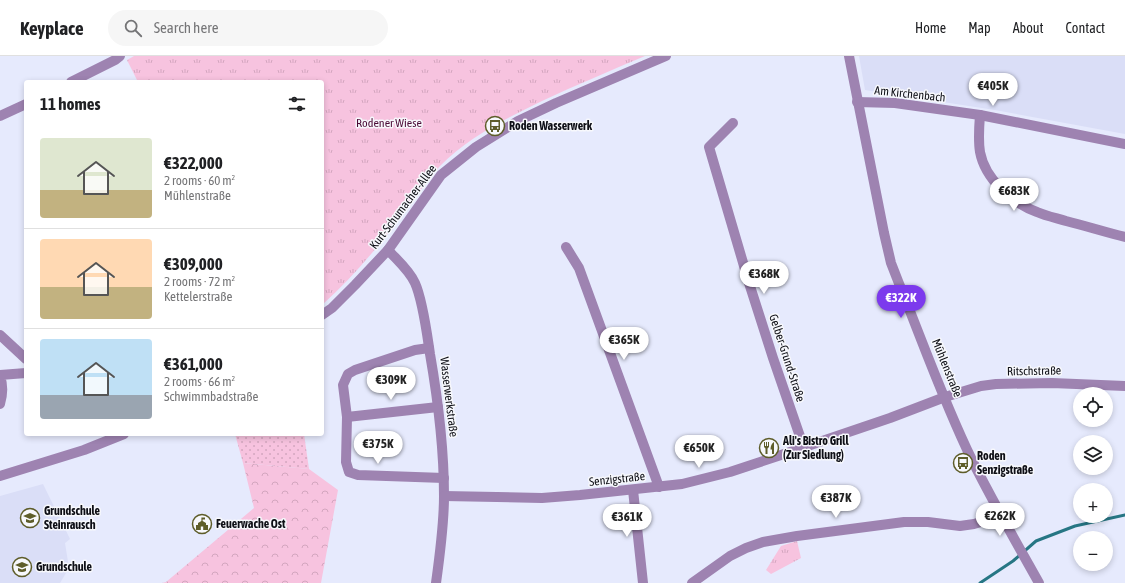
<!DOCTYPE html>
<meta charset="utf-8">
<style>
:root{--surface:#fff;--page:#f6f6f6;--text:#202124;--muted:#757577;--line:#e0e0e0;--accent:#7c3aed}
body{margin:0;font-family:"Asap Condensed",sans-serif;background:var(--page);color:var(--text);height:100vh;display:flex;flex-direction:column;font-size:15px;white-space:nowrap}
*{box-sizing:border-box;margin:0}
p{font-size:13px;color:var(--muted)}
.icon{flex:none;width:22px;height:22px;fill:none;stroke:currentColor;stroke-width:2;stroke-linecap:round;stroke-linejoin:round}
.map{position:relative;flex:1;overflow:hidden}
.details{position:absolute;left:24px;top:24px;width:300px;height:356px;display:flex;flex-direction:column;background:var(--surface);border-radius:4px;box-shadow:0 2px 6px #0003}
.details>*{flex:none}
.fabs{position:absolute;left:1073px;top:331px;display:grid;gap:8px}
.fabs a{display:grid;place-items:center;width:40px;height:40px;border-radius:50%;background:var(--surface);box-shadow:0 2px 6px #0003;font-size:20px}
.price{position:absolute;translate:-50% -34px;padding:0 9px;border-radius:14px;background:#fff;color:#222;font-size:13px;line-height:26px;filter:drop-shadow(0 1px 2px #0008)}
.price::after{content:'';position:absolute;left:50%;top:24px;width:12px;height:9px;margin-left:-6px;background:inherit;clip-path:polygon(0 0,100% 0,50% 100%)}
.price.on{background:var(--accent);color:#fff}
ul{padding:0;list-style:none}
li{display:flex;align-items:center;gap:12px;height:100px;padding:0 16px}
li+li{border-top:1px solid var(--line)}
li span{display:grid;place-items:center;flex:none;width:112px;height:80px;border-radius:4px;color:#555}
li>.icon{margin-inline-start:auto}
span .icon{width:48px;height:48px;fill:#fffc;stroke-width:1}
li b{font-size:17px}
h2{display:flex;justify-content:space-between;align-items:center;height:48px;padding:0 16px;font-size:17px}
header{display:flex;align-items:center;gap:24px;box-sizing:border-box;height:56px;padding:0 20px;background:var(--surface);border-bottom:1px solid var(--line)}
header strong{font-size:19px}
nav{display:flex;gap:22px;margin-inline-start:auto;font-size:14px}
.search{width:280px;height:36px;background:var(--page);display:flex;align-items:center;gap:10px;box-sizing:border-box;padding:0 14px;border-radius:22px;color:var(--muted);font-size:15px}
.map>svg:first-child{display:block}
.built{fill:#dadef7}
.grass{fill:url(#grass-dots)}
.forest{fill:url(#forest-crowns)}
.park{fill:url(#park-tufts)}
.garden{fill:#f7c3df}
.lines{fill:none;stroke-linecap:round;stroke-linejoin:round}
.stream{stroke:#267684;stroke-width:3}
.minor{stroke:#9e83b1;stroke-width:10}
.labels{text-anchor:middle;stroke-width:3;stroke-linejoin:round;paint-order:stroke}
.street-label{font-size:12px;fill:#0e0f16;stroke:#f7f8fc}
.park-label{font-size:12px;fill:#4a0a35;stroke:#f7f8fc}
.poi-label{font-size:12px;font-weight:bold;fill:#0e0f16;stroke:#f7f8fc;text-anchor:start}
</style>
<header>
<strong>Keyplace</strong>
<div class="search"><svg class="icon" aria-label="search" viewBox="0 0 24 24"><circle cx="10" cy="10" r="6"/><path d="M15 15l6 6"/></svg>Search here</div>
<nav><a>Home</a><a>Map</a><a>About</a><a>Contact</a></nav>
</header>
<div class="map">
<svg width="1125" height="527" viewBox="0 0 1125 527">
<defs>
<pattern id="grass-dots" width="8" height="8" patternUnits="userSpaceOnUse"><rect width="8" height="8" fill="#f7c3df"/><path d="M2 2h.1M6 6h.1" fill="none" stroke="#d3a6bf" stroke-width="1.8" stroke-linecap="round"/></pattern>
<pattern id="forest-crowns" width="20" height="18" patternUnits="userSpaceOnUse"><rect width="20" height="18" fill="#f7c3df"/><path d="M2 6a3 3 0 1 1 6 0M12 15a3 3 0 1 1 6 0" fill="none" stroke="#d3a6bf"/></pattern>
<pattern id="park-tufts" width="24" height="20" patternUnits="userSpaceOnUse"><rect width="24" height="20" fill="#f7c3df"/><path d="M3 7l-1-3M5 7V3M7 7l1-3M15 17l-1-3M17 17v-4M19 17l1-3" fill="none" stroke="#d3a6bf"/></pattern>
</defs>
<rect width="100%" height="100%" fill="#e6eafd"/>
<!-- built -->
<g class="built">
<path d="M859,0h266v78l-130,-24 -130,-20z"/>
<path d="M43,428l27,55 -5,4 4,25 -9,15h-60v-87z"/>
</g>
<!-- grass -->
<path class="grass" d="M235,378h69l5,35 -66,-6z"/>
<!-- forest -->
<path class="forest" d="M243,407l66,6 29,21 -17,93h-159l4,-1 88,-74z"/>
<!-- park -->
<g class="park">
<path d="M134,0h511c-35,15 -69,29 -103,45 -37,18 -73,36 -102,65 -14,15 -27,35 -39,51 -24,31 -49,61 -79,88v-223h-184l-11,-22z"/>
<path d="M797,485l4,17 -30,16 -5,-4 15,-24z"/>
</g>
<!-- garden -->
<path class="garden" d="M322,84l14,23 -14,8z"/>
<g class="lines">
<!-- stream -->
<path class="stream" d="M980,527l33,-22 23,-20 39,-15 50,-11"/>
<!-- minor -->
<g class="minor">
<path d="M849,0l35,177 7,30 7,18c24,59 46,122 74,179 21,42 44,82 67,123"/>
<path d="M71,26l44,-22 5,-4"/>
<path d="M857,46l38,1 85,12 145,29"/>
<path d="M980,59c-1,13 -2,25 0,37 5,27 32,51 57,60 9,4 19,6 29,9 20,5 39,11 59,16"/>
<path d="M0,60l26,-12"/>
<path d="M733,67l-24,24 40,136 24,75 31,90"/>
<path d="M566,191l13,21 80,219"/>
<path d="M388,194c9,10 21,20 27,33 8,18 12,51 15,71 8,46 14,94 14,142 0,28 -4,58 -8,87"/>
<path d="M322,259l10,-7 23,-23 33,-35 53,-75 35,-28 42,-26 38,-18 110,-47"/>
<path d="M0,279l26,24"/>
<path d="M429,292l-14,2 -60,20 -7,4 -5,11 4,32 -1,45 3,10 9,3 86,3"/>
<path d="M0,348c3,-11 3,-18 0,-29l26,-2"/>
<path d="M347,361l91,-10"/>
<path d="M0,420l84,-26 40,-16"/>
<path d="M633,434l10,93"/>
<path d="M444,440l98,2 38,-3 102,-11 48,-12 54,-18 106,-36 55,-21 36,-11 15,-2 56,-1 73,3"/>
<path d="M692,527l38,-27 16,-8 17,-6 34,-6 107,-14h24l32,4 14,-2 27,-8"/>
</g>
</g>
<!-- icons -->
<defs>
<symbol id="bus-ring" viewBox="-11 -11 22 22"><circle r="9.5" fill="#f7f8fc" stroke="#5e5d2a" stroke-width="1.5"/><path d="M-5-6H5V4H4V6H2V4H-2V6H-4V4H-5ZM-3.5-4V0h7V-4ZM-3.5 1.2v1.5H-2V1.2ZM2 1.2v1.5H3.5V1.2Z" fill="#5e5d2a"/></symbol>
<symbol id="restaurant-ring" viewBox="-11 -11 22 22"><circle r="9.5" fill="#f7f8fc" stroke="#5e5d2a" stroke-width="1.5"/><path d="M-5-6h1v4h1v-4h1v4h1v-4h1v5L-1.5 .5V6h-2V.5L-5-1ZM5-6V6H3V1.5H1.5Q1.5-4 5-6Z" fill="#5e5d2a"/></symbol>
<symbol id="school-ring" viewBox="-11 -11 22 22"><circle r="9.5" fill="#f7f8fc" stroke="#5e5d2a" stroke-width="1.5"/><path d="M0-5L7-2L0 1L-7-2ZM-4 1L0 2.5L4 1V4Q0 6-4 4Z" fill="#5e5d2a"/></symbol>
<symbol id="civic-ring" viewBox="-11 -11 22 22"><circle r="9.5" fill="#f7f8fc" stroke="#5e5d2a" stroke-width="1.5"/><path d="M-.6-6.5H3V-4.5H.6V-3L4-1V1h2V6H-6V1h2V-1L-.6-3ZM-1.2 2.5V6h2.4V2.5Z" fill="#5e5d2a"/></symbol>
</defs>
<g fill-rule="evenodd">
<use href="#bus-ring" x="484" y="59" width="22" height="22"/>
<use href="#restaurant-ring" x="758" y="381" width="22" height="22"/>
<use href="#bus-ring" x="952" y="396" width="22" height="22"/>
<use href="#school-ring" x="19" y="451" width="22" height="22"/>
<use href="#civic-ring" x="191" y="457" width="22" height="22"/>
<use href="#school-ring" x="11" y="500" width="22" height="22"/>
</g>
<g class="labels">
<!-- street labels -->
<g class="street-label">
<text transform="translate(910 38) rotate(6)" y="4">Am Kirchenbach</text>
<text transform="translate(403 151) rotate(-53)" y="4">Kurt-Schumacher-Allee</text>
<text transform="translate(787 302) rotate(72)" y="4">Gelber-Grund-Straße</text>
<text transform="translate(947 312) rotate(68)" y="4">Mühlenstraße</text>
<text transform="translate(1034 315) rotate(-1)" y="4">Ritschstraße</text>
<text transform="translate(449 341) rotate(83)" y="4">Wasserwerkstraße</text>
<text transform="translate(617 423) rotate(-6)" y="4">Senzigstraße</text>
</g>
<!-- park labels -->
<g class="park-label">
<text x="389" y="71">Rodener Wiese</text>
</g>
<!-- poi labels -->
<g class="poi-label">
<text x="509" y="74">Roden Wasserwerk</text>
<text x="783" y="389">Ali's Bistro Grill<tspan x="783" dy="14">(Zur Siedlung)</tspan></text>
<text x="977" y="404">Roden<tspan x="977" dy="14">Senzigstraße</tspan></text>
<text x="44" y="459">Grundschule<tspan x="44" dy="14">Steinrausch</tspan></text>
<text x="216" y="472">Feuerwache Ost</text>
<text x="36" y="515">Grundschule</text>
</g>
</g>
</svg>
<div class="fabs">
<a><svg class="icon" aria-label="locate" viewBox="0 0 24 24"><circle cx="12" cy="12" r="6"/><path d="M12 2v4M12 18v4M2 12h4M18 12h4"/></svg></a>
<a><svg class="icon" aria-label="layers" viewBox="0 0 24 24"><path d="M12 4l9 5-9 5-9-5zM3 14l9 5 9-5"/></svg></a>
<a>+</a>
<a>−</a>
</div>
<b class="price" style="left:993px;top:51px">€405K</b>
<b class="price" style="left:1014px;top:156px">€683K</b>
<b class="price" style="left:764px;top:239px">€368K</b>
<b class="price on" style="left:901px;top:263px">€322K</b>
<b class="price" style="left:624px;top:305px">€365K</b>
<b class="price" style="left:391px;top:345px">€309K</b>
<b class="price" style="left:378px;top:409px">€375K</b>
<b class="price" style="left:699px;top:413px">€650K</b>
<b class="price" style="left:836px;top:463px">€387K</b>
<b class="price" style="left:1000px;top:481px">€262K</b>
<b class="price" style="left:627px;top:482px">€361K</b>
<section class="details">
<h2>11 homes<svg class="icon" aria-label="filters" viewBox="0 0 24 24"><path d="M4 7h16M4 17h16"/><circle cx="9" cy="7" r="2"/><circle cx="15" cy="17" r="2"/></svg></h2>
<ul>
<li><span style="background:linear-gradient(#dfe7d0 65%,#c2b280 0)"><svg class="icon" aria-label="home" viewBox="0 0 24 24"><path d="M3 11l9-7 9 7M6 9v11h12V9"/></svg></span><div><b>€322,000</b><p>2 rooms · 60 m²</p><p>Mühlenstraße</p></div></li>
<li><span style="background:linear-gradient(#ffd9b3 60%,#c2b280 0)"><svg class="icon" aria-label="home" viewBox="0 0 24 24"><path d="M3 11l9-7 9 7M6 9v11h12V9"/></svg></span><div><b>€309,000</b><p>2 rooms · 72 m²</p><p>Kettelerstraße</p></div></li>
<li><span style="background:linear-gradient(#bfe0f5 70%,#9aa5b1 0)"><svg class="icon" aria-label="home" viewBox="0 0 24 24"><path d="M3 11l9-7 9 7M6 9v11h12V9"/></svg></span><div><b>€361,000</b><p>2 rooms · 66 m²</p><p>Schwimmbadstraße</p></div></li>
</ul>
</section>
</div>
